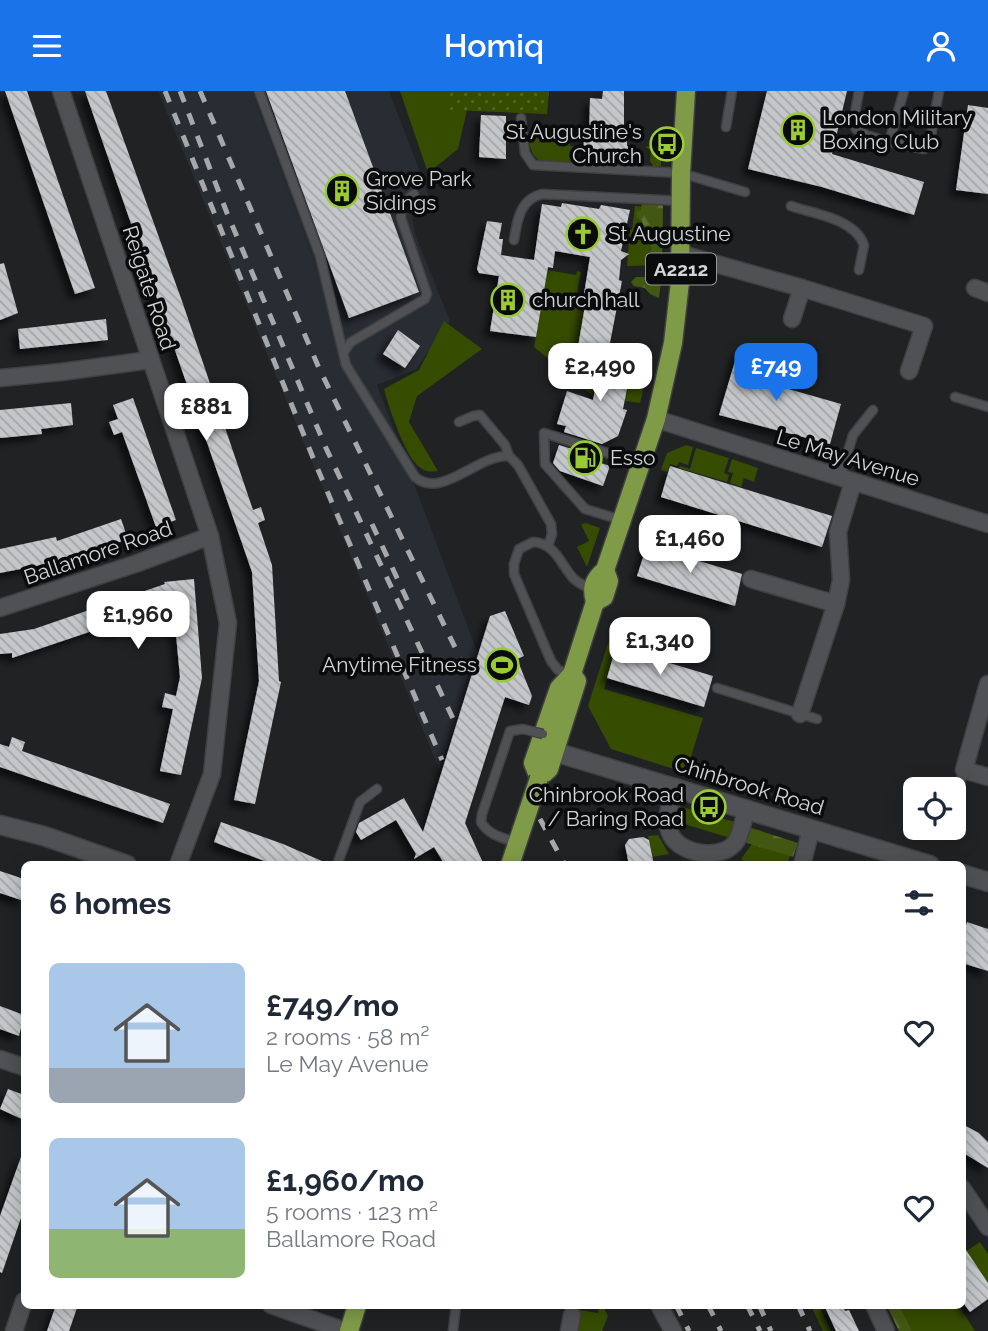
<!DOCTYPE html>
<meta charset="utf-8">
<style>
:root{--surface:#fff;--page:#f6f6f7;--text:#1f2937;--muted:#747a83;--accent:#1a73e8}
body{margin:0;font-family:Raleway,sans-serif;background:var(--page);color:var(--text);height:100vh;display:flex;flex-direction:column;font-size:26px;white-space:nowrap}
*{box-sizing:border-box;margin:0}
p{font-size:23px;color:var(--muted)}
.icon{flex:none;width:38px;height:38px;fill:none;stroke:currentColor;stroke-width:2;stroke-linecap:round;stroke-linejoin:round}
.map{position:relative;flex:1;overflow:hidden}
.drawer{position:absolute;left:21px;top:770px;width:945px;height:448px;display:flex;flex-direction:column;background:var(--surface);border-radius:10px;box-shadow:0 4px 18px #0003}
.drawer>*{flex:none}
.controls{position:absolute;left:903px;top:686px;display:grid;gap:14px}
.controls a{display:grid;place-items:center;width:63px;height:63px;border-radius:10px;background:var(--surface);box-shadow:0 4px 18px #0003;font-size:35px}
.price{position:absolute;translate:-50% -60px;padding:0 16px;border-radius:14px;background:#fff;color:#222;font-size:23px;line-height:46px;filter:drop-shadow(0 2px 4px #0008)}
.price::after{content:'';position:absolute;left:50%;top:42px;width:21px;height:16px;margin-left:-10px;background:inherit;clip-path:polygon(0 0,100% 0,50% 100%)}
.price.on{background:var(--accent);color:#fff}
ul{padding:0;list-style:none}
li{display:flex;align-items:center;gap:21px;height:175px;padding:0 28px}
li span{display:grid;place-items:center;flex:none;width:196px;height:140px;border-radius:10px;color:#555}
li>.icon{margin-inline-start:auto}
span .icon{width:84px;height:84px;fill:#fffc;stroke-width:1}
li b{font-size:30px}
h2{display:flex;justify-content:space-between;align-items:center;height:84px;padding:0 28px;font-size:30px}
header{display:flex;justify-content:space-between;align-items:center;height:91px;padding:0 28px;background:var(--accent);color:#fff;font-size:32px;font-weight:600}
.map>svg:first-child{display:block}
.built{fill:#282c33}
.green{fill:#364c00}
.forest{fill:url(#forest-firs)}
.garden{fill:url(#garden-dots)}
.building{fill:url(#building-back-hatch);filter:url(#shadow)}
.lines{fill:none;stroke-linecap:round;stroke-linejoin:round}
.service-casing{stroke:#3f4041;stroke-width:11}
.minor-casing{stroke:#3f4041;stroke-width:19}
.tertiary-casing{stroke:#3f4041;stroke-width:21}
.secondary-casing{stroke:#3f4041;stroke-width:21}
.primary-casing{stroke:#3f4041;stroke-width:21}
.service{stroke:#4f5154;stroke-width:8}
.minor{stroke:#4f5154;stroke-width:16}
.tertiary{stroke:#4f5154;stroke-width:18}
.secondary{stroke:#4f5154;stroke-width:18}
.primary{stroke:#7f9b47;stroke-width:18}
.rail{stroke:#a7a8a9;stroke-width:5;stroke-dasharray:12 12;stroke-linecap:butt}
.service-bridge-casing{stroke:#3f4041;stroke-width:11;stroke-linecap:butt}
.primary-bridge-casing{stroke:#3f4041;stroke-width:21;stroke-linecap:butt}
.service-bridge{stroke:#4f5154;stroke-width:8}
.primary-bridge{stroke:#7f9b47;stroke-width:18}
.labels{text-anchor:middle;stroke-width:7;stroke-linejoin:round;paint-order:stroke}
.shield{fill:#0a0b0c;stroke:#979899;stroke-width:2}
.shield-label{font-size:19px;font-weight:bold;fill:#d4d5d6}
.poi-label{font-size:21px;fill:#d4d5d6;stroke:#0a0b0c;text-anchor:start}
.street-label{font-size:21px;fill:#d4d5d6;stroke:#0a0b0c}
</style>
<header><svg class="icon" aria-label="menu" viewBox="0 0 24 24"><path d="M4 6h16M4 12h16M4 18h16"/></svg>Homiq<svg class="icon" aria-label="person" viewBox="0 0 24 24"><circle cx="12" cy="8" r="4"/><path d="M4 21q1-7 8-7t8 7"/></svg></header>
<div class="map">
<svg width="988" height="1240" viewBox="0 0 988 1240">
<defs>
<pattern id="forest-firs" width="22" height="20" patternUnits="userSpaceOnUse" patternTransform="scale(1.75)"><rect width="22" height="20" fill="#425812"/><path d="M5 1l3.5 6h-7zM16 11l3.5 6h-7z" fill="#5c6f34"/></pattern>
<pattern id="garden-dots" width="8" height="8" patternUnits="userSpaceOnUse" patternTransform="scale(1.75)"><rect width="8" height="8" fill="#364c00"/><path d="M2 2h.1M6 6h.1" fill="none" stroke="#526524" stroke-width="1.8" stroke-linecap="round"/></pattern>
<pattern id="building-back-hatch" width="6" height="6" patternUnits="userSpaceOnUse" patternTransform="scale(1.75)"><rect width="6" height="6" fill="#c4c7ca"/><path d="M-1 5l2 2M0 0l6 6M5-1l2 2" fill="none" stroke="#a3a5a8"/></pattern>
<filter id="shadow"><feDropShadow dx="-6" dy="6" stdDeviation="3.5" flood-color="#0009"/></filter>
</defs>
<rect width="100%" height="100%" fill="#202224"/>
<!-- built -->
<path class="built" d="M158,0h231l41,107 -13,9 -5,8 3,19 35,87 -34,48 -39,16 104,277 -42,107z"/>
<!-- green -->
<g class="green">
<path d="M400,0h77l-27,19h17l-9,39 -30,24z"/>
<path d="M529,43l63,3v1l-5,-1 -6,5v-4l-11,-1v9l8,1 -1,17c-27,-1 -48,5 -48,-30z"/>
<path d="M661,52v23l-7,1 -4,-6 1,-11 -6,-3z"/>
<path d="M635,115l27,2v57l-35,1 3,-36h2z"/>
<path d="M547,179l29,5 1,-4 4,1 -6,32 14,2 -11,41 24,6 -9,43 -59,-49z"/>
<path d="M444,230l38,28 -65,47 -8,26 29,49c-6,1 -11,1 -16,-2 -16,-9 -33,-61 -38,-80l35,-19z"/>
<path d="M629,287l16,5 -5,20 -20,-3 6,-4z"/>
<path d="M686,354l7,2 -5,18 -9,-3 -2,4 -7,-2 -3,8 -6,-2 6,-17z"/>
<path d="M696,357l33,10 -5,15 5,2 -2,7 -48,-14 1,-2 10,3z"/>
<path d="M732,368l26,9 -4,14 -10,-4 -3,9 -11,-4 3,-10 -5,-1z"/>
<path d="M586,432l14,5 -13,39 -10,-20 12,-6 -8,-17z"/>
<path d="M618,549l-14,49 99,29 -17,55 -75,-24 -23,-43 20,-63z"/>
<path d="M675,714l60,17 -5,16 -59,-18z"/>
<path d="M658,744l11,19 -16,3 -5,-21z"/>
<path d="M752,753l38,12 -3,8h-39l-7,-5z"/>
<path d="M980,1151l8,12v33l-23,-35z"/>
<path d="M597,1215h6l5,10 -6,15h-28l5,-21 19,3 1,-7z"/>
<path d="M811,1215h8l12,25h-8z"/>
<path d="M900,1215h59l16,25h-63z"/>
</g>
<!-- forest -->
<g class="forest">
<path d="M642,112h18l3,3 -1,59 -9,1 4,-5 -8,-6 3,-6 -4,-10 3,-7 -7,-3 -2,-8 -5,-4 -1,-5 5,-2z"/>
<path d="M662,182l-3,25 -9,-4 -5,-6 -11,-2 -3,-4 5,-5h13l3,-3z"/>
<path d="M745,735l53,17 -5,14 -53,-16z"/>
<path d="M887,1215h13l12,25h-13z"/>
</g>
<!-- garden -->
<path class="garden" d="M450,0h99l-2,23 -97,-4z"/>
<!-- building -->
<g class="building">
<path d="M5,0h22l68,197 -20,6z"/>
<path d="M85,0h21l76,210 71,209 8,-3 4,13 -7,3 14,42 7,116 2,1 -26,122 -21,-4 25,-119 -7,-109z"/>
<path d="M266,0h79l74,201 -70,26z"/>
<path d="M603,0h21v48h3v7l5,1 -1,17 -48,-3 1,-23h5l1,-40 12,1z"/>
<path d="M767,0h80l-15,63 92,28 -10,33 -92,-28 -74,-18z"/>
<path d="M968,14l20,3v86l-32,-4z"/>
<path d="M481,24l25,1v43l-27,-2z"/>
<path d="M562,112l37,6 2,-4 29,5 -9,41 8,3 -8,6 -2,20 3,1 -14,72 -30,-6 8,-47h-3l7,-43 -35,-6 -2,17 -5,-1 -12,70 -46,-6 9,-55 -20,-3 -2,-4 10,-48 15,2 -3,16h4l-2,16 33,5 8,-56 19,3z"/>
<path d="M4,172l14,50 -18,7v-56z"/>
<path d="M106,228l2,21 -88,9 -2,-20z"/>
<path d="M398,239l22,16 -15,22 -22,-14z"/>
<path d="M738,260l21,6 -2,6 19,5 -5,16 70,20 -11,40 -111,-29z"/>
<path d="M602,262l31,6 -10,50 4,1 -9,26 -16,8 -38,-12 2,-6 -9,-2 10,-33 26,9z"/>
<path d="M133,307l43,122 -20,7 -34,-95 -8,3 -5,-13 9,-3 -5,-14z"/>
<path d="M71,312l2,22 -32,4 1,5 -42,4v-28z"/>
<path d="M559,354l26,8 -5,3 30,10 -7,20 -43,-15 -7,-8z"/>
<path d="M670,375l162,50 -10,31 -161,-50z"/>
<path d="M121,428l7,20 -56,20 -72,14v-24l56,-12 1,4z"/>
<path d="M647,454l95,29 -7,32 -98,-30z"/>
<path d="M194,488l8,99 -21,97 -21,-4 13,-62 -11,-2 3,-14 11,3 4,-19 -7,-74 -50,18 3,6 -14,4 -2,-6 -98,33v-5l-12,1v-20l34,-5 131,-45 -1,-2z"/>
<path d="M505,520l19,45 -7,3 15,37 -3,9 -24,-8 -40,126 19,42h-39l-11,-18 -20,12 2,-5 -20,-34 -35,20 -5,-8 3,-9 45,-25 19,34 67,-216z"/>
<path d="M616,556l97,29 -9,31 -97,-29z"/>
<path d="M12,646l13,5 -3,9 148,53 -7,19 -163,-56v-23l9,3z"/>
<path d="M221,731l62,22 48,21h-56l-61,-23z"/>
<path d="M643,746l6,3 5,25h-25l-4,-20 4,-6z"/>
<path d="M0,780l24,8v22l-24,-8z"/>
<path d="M967,831l21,7v42l-26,-8v-24z"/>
<path d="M0,915l24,9 -5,21 -19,-7z"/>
<path d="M8,998l16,6v25l-24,-11z"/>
<path d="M962,1033l17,9 9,9v26l-26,-16z"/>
<path d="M22,1063h2v55l-22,64 -2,-1v-56z"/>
<path d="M962,1153l26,39v16l-18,13 -8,-11z"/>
<path d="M56,1214h22l-9,26h-22z"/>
<path d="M824,1214h18l3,6 4,-1 10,21h-23z"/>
</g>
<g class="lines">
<defs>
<g id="service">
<path d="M259,0l61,165 26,109 69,112c27,23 63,-23 94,-21l9,9 33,59 1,10 -4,12"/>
<path d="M859,0l-6,33 3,5 10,6 23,7 15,-51"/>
<path d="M521,27l4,35 8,12 148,8 64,19"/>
<path d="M726,36l6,-36"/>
<path d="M889,51l35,7 7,-14 8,-44"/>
<path d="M791,115c24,8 64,13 73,39l-5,25"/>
<path d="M514,149c3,-19 6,-41 28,-46l139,7"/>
<path d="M343,262l8,-11 74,-43 2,-5 -26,-76c0,-12 4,-18 13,-24"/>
<path d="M955,306l33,10"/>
<path d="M459,331l14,-6 7,-1 25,30 4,11"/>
<path d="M840,387l13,-43 20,-25"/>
<path d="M621,429l-36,-11 -40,-45 -1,-31 95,30"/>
<path d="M572,583l-14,-4 -7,-9 -37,-87v-10l5,-15 14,-7c22,1 27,21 40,36 5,5 12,8 19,12"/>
<path d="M717,597l100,31"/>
<path d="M959,695l5,-16"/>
<path d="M337,774l23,-63 17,-13"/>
<path d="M453,1240l3,-26"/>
</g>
<g id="minor">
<path d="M61,0l149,445 18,87 -16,151 -34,91"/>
<path d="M681,163l121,34 122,38 -15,45"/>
<path d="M975,197l13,5"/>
<path d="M792,228l10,-31"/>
<path d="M0,287l61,-6 89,-12"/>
<path d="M656,328l332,105"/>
<path d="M751,488l85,25"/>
<path d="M0,517l135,-44 75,-28"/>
<path d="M988,593l-24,86 24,7"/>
<path d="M800,623l36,-110 5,-24 -3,-48 15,-50"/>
<path d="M676,696c-5,15 -13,33 -5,48 10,20 53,27 66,5 5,-8 6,-22 10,-31"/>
<path d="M802,774l9,-36"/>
<path d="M0,968l24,8"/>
<path d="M962,1097l26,39"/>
<path d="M271,1214l74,26"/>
<path d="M659,1214l14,26"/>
<path d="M874,1214l12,26"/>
<path d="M14,1240l10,-30"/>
<path d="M569,1240l3,-16"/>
</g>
<path id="tertiary" d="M0,734l44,11 83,29"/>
<g id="secondary">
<path d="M555,661l375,113"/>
<path d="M962,783l26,8"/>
</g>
<g id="primary">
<path d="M595,511l9,-5 5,-16 -4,-11"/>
<path d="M572,583l5,7 -28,88 -10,9 -6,-15 26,-75 13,-14 23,-72c-4,-14 -2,-22 10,-32l51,-151 17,-76 7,-61 1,-109 5,-82"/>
<path d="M349,1240l8,-26"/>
</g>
</defs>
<!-- service casing -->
<use href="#service" class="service-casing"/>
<!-- minor casing -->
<use href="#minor" class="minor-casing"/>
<!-- tertiary casing -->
<use href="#tertiary" class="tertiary-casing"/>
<!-- secondary casing -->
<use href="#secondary" class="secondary-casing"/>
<!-- primary casing -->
<use href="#primary" class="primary-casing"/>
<!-- service -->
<use href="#service" class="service"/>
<!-- minor -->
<use href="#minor" class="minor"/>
<!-- tertiary -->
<use href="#tertiary" class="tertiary"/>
<!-- secondary -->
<use href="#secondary" class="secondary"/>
<!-- primary -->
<use href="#primary" class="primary"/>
<!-- rail -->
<g class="rail">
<path d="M165,0l151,374 126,295"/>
<path d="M180,0l47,122 99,235 130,277"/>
<path d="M200,0l119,277 147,302"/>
<path d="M372,433l38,82"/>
<path d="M540,728l25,46"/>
<path d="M676,1214l13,26"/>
<path d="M708,1214l13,26"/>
<path d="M747,1214l13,26"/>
<path d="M759,1214l12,26"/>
<path d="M798,1214l12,26"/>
</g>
<defs>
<path id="service-bridge" d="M518,752c-14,-5 -29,-7 -37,-21l1,-8 28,-83 13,-2 20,5"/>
<path id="primary-bridge" d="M510,774l29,-87"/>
</defs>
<!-- service-bridge casing -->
<use href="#service-bridge" class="service-bridge-casing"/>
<!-- primary-bridge casing -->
<use href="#primary-bridge" class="primary-bridge-casing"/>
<!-- service-bridge -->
<use href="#service-bridge" class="service-bridge"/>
<!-- primary-bridge -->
<use href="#primary-bridge" class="primary-bridge"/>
</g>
<!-- icons -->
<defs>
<symbol id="building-ring" viewBox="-11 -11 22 22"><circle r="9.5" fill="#0a0b0c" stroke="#9bcb33" stroke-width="1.5"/><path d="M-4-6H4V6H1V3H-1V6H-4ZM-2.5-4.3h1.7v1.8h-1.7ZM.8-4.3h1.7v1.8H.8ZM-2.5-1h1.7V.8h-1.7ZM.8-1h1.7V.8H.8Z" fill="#9bcb33"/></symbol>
<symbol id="bus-ring" viewBox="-11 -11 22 22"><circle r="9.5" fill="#0a0b0c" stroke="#9bcb33" stroke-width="1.5"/><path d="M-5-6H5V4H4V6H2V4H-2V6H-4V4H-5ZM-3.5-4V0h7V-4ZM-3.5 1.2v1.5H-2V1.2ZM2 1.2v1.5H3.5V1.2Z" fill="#9bcb33"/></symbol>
<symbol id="church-ring" viewBox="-11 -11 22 22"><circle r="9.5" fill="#0a0b0c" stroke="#9bcb33" stroke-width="1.5"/><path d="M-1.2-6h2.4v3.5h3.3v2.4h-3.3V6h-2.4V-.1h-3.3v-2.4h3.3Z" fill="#9bcb33"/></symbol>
<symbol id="fuel-ring" viewBox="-11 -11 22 22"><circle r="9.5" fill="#0a0b0c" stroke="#9bcb33" stroke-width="1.5"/><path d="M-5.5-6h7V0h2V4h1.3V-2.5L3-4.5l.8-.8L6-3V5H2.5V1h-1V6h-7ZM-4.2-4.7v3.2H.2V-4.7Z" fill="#9bcb33"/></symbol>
<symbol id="stadium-ring" viewBox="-11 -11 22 22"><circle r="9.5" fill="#0a0b0c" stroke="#9bcb33" stroke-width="1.5"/><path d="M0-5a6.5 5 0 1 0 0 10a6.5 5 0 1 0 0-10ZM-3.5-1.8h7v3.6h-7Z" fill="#9bcb33"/></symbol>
</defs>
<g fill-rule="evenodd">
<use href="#building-ring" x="779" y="20" width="38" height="38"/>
<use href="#bus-ring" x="648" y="34" width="38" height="38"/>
<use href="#building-ring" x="323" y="81" width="38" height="38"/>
<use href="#church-ring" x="564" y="124" width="38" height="38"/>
<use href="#building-ring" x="489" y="190" width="38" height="38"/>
<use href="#fuel-ring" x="566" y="348" width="38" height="38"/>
<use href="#stadium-ring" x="483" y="555" width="38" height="38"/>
<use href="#bus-ring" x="690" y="697" width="38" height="38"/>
</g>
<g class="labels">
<!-- shield labels -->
<rect class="shield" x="646" y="162.5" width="70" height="31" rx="5"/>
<g class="shield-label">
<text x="681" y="185">A2212</text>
</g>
<!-- poi labels -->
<g class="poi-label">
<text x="822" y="34">London Military<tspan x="822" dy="24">Boxing Club</tspan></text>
<text x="642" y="48" text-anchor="end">St Augustine's<tspan x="642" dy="24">Church</tspan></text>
<text x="366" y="95">Grove Park<tspan x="366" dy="24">Sidings</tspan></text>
<text x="608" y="150">St Augustine</text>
<text x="532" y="216">church hall</text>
<text x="610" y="374">Esso</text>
<text x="477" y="581" text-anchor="end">Anytime Fitness</text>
<text x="684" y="711" text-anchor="end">Chinbrook Road<tspan x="684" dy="24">/ Baring Road</tspan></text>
</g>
<!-- street labels -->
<g class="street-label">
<text transform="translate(149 197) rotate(72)" y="7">Reigate Road</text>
<text transform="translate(848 367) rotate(17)" y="7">Le May Avenue</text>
<text transform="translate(98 462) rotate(-19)" y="7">Ballamore Road</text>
<text transform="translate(749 695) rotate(17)" y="7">Chinbrook Road</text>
</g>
</g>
</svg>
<div class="controls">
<a><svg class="icon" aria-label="locate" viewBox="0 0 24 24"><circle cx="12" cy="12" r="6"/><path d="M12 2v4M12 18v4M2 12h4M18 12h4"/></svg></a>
</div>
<b class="price" style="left:600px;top:312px">£2,490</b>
<b class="price on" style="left:776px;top:312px">£749</b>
<b class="price" style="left:206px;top:352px">£881</b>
<b class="price" style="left:690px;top:484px">£1,460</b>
<b class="price" style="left:138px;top:560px">£1,960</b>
<b class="price" style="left:660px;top:586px">£1,340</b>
<section class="drawer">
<h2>6 homes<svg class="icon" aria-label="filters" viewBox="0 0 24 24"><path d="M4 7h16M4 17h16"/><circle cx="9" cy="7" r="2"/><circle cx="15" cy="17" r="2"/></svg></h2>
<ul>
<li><span style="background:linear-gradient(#a9c7e8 75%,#9aa5b1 0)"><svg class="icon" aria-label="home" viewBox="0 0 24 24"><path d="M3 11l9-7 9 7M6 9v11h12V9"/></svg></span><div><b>£749/mo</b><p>2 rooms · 58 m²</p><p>Le May Avenue</p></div><svg class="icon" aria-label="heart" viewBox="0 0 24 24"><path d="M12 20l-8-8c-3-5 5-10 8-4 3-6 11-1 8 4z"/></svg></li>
<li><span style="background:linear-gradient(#a9c7e8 65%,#8fb573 0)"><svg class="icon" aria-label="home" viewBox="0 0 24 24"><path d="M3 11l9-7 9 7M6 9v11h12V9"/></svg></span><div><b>£1,960/mo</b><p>5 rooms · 123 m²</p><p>Ballamore Road</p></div><svg class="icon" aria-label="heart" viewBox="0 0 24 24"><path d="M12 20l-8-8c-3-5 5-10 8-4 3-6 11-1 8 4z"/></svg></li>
</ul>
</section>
</div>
